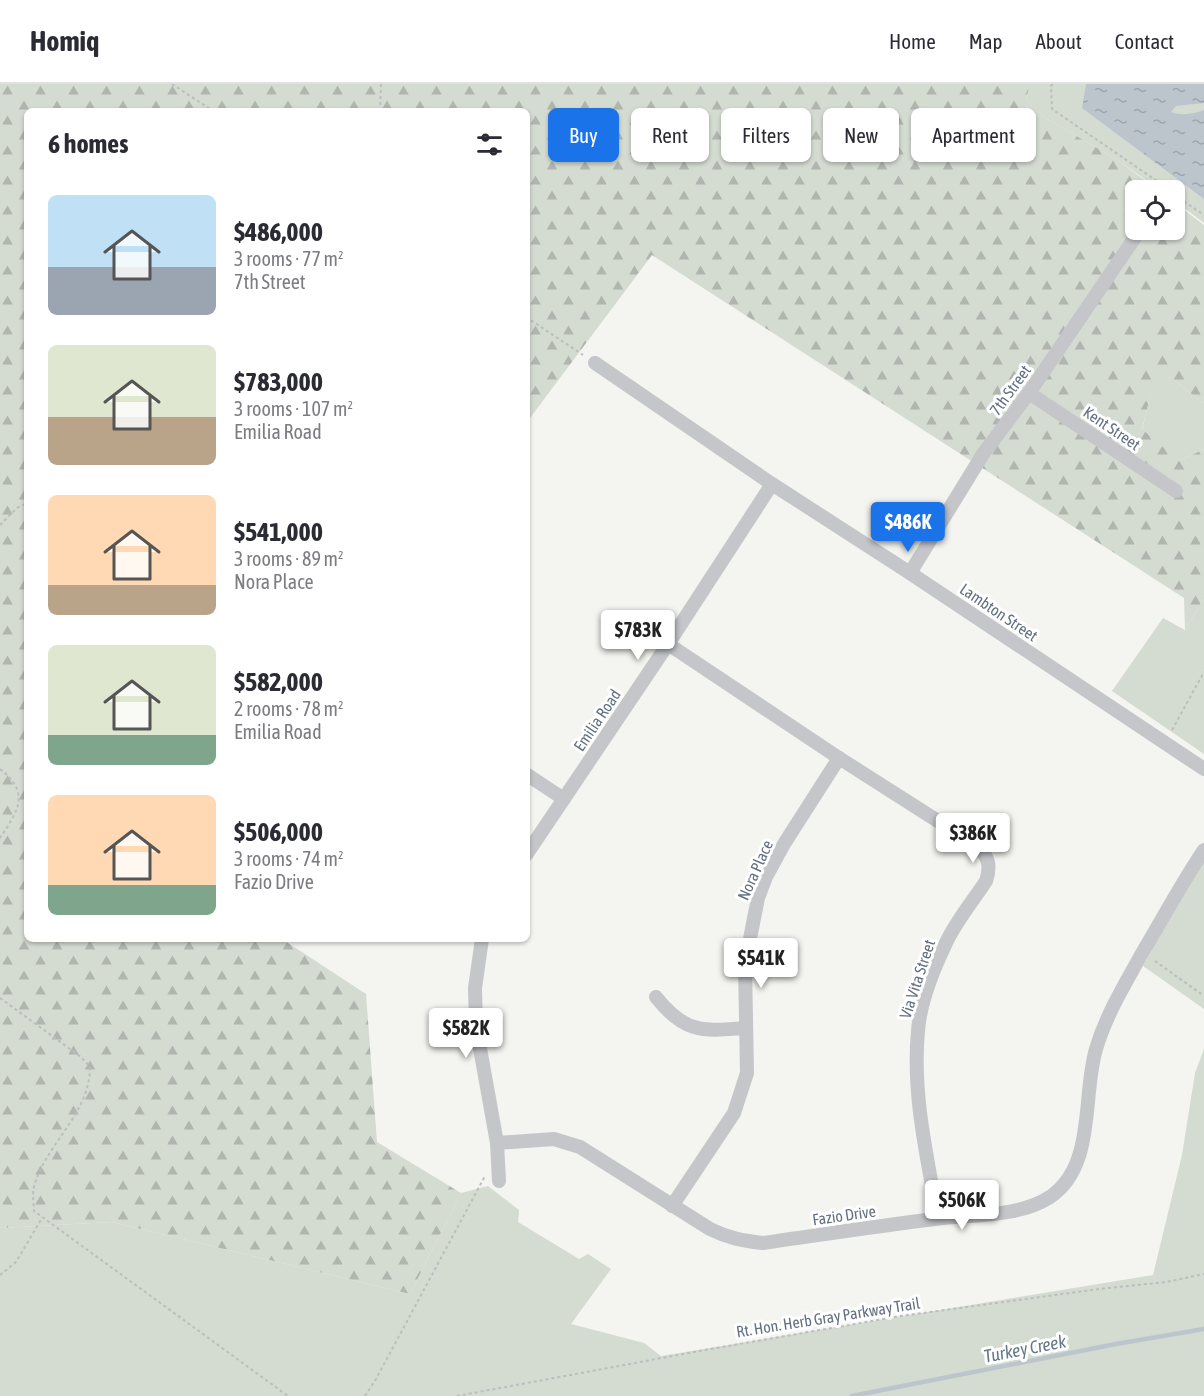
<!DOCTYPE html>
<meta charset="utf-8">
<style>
:root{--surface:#fff;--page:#f2f2f3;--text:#2b2b33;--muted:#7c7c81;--line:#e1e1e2;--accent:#1a73e8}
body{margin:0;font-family:"Asap Condensed",sans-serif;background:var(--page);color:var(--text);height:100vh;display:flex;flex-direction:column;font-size:22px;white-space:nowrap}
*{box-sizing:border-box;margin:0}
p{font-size:20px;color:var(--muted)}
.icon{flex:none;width:33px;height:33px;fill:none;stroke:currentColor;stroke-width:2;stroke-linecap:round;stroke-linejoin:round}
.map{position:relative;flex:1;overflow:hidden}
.side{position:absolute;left:24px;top:24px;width:506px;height:834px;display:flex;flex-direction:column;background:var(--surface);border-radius:9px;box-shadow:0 2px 4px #0004}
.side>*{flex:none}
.guide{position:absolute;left:548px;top:24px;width:566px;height:54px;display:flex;gap:12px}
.buttons{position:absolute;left:1125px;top:96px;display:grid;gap:12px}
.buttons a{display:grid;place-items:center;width:60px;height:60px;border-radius:9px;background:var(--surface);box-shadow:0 2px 4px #0004;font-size:30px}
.price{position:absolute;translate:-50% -51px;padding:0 14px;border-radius:6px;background:#fff;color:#222;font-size:20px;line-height:39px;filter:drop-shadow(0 2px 3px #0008)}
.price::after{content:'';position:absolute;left:50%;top:36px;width:18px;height:14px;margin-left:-9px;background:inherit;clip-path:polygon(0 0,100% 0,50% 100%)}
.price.current{background:var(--accent);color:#fff}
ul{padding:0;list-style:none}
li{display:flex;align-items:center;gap:18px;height:150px;padding:0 24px}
li span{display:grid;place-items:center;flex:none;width:168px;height:120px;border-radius:9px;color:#555}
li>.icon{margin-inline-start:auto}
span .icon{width:72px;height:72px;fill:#fffc;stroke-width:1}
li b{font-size:26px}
h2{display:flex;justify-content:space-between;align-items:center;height:72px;padding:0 24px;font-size:26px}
.pill{padding:0 21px;border-radius:9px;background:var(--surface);box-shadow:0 2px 4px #0004;font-size:21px;line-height:54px}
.pill.current{background:var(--accent);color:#fff}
header{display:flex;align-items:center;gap:36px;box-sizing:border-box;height:84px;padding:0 30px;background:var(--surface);border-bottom:2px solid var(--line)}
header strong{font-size:28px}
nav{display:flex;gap:33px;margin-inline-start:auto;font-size:21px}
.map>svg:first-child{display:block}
.green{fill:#d4dbd1}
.forest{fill:url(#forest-firs)}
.water{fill:url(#water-ripples)}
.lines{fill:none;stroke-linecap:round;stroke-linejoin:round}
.stream{stroke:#bdc5cc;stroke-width:4.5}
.path{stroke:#bbbdbf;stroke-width:2;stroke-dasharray:3 3;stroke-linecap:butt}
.minor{stroke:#c4c6ca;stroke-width:14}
.labels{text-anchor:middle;stroke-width:6;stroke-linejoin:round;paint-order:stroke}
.street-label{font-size:16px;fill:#637081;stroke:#fff}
.water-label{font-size:18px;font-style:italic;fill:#637885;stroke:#fff}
</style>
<header>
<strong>Homiq</strong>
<nav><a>Home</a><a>Map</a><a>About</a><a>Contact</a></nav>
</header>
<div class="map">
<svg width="1204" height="1312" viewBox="0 0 1204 1312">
<defs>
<pattern id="forest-firs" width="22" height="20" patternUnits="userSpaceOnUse" patternTransform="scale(1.5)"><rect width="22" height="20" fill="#d4dbd1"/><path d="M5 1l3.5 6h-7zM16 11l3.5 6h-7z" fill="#b0b6af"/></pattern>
<pattern id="water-ripples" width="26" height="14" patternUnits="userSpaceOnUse" patternTransform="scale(1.5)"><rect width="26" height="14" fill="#bdc5cc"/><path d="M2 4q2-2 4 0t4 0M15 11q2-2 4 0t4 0" fill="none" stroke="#9da4ab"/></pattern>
</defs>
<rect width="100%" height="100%" fill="#f4f4f0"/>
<!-- green -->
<g class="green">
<path d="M1030,0h174v139l-29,-22 -1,-11h-14l-44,-31 -72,-42 -18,-17z"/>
<path d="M1170,293l34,27v45l-25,12 -25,-17 -12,-14 9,-38z"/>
<path d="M1204,515v155l-92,-63 51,-73 22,12z"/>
<path d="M1204,774v151l-61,-43z"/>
<path d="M1204,965v347h-1204v-168l112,-6 298,72 51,-101 27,-7 31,24 -1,12 61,37 9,-5 23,15 -40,55 73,19 17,13 492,-81 29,-120 13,-82z"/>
</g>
<!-- forest -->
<path class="forest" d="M0,0h1030l-4,16 18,17 72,42 42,31h-22v40h38l1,-27 29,22v179l-34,-27 -19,16 -9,36 37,32 25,-12v150l-19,31 -1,-32 -532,-343 -125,167 -1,-311h-499v828h255l84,55 11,148 84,51 -51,101 -298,-72 -112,6z"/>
<!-- water -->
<path class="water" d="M1086,0h118v19l-28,3 -5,6c10,4 23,2 33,-2v89l-122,-91z"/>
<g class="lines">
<!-- stream -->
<path class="stream" d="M852,1312l264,-52 88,-15"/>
<!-- path -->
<g class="path">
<path d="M172,0l41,27"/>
<path d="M1053,0l-2,2 1,23 105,72"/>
<path d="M380,27l1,-27"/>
<path d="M1179,114l25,17"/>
<path d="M526,233l57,38"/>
<path d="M0,441l17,-17 10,-5"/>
<path d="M1172,646l32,-58"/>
<path d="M0,685c31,24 18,42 0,69"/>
<path d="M1155,877l49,35"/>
<path d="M0,914l81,59 9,10c0,47 -46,79 -56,120 -2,7 0,16 0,24l254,185"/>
<path d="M0,1191l16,-13 26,-44"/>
<path d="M365,1312l11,-17 109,-203"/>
<path d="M457,1312l248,-46 196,-34 198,-27 67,-7 38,-8"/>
</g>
<!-- minor -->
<g class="minor">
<path d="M1167,106l1,-1"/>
<path d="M595,279l177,121 138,89 294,196"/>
<path d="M1029,309l147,98"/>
<path d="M910,489l73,-119 46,-61 111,-163"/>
<path d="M668,560l171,114 138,88c12,11 14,20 9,35 -13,20 -30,40 -40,62 -13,27 -26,58 -28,88 -6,62 9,126 20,187"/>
<path d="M526,690l38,25"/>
<path d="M526,771l142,-211 104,-160"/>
<path d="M482,855l-7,49 1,38 21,117 2,38"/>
<path d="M656,913c29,37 47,34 90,31"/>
<path d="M497,1059l57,-4 26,8 130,82c18,9 33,12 53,14 57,-8 114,-17 172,-24 37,-5 82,-1 115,-22 46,-31 32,-101 46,-148 10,-34 28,-63 45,-94 21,-35 40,-71 63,-105"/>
<path d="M672,1122l62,-93 13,-40 -2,-109 13,-66 8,-21 18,-33 55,-86"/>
</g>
</g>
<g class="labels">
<!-- street labels -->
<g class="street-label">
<text transform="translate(1010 306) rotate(-54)" y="6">7th Street</text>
<text transform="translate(1112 344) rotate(34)" y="6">Kent Street</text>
<text transform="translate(999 528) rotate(34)" y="6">Lambton Street</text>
<text transform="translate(597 636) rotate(-56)" y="6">Emilia Road</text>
<text transform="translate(755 786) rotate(-66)" y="6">Nora Place</text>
<text transform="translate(917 895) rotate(-72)" y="6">Via Vita Street</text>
<text transform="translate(844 1131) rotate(-8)" y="6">Fazio Drive</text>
<text transform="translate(828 1233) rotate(-9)" y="6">Rt. Hon. Herb Gray Parkway Trail</text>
</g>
<!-- water labels -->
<g class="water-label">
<text transform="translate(1025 1265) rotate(-11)" y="6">Turkey Creek</text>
</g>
</g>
</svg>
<div class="buttons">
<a><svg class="icon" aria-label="locate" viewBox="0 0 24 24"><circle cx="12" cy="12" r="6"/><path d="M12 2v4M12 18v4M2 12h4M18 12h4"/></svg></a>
</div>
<b class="price current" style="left:908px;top:469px">$486K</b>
<b class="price" style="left:638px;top:577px">$783K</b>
<b class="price" style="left:973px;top:780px">$386K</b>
<b class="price" style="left:761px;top:905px">$541K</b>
<b class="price" style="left:466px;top:975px">$582K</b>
<b class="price" style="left:962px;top:1147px">$506K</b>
<div class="guide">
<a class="pill current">Buy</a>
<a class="pill">Rent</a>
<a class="pill">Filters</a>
<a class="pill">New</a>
<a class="pill">Apartment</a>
</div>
<section class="side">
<h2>6 homes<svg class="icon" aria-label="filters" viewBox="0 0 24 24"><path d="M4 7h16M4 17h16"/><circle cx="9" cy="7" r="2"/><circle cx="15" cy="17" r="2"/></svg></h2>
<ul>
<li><span style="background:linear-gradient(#bfe0f5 60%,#9aa5b1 0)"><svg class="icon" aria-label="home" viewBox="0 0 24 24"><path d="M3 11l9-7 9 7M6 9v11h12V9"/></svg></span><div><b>$486,000</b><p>3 rooms · 77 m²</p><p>7th Street</p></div></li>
<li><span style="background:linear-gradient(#dfe7d0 60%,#b9a48a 0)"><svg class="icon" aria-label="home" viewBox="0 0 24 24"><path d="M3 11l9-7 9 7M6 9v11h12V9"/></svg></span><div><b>$783,000</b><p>3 rooms · 107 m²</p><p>Emilia Road</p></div></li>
<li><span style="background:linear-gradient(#ffd9b3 75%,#b9a48a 0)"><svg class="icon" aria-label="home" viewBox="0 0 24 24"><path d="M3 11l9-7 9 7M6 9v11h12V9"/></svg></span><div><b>$541,000</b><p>3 rooms · 89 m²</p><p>Nora Place</p></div></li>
<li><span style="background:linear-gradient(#dfe7d0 75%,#7fa58c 0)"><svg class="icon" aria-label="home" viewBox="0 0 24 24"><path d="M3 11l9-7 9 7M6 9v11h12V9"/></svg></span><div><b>$582,000</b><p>2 rooms · 78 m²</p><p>Emilia Road</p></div></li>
<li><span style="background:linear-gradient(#ffd9b3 75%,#7fa58c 0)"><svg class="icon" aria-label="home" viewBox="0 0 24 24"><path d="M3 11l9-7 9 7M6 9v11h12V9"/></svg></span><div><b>$506,000</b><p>3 rooms · 74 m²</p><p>Fazio Drive</p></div></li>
</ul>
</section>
</div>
